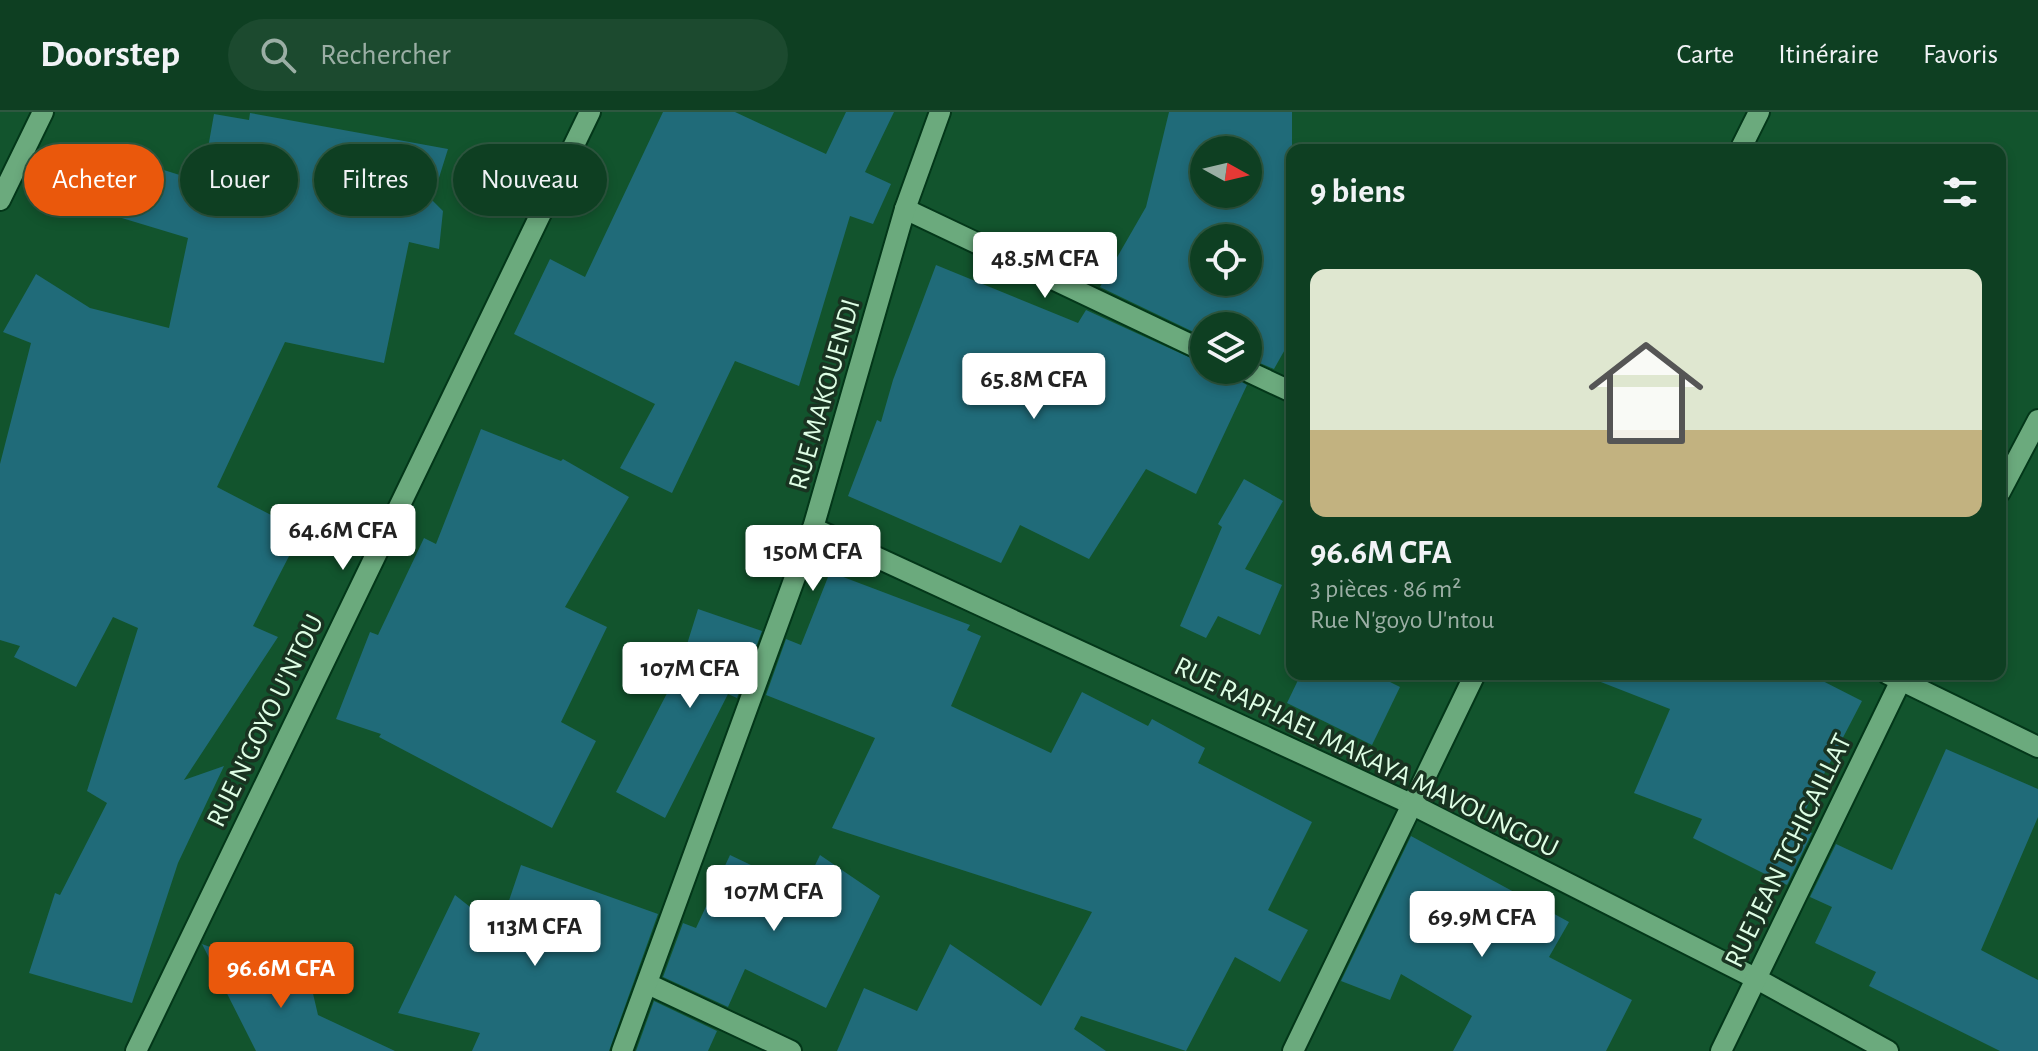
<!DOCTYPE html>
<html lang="fr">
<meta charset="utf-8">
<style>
:root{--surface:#0e3f22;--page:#1c4a2f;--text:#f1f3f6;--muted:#9bafa5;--line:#2e5840;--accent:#ea580c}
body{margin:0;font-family:"Alegreya Sans",sans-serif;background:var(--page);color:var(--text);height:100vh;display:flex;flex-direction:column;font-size:30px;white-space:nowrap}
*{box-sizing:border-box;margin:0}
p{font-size:26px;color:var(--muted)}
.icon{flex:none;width:44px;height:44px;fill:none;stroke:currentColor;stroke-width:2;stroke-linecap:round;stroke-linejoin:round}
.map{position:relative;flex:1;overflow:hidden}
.details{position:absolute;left:1286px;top:32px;width:720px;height:536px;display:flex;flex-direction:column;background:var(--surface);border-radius:16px;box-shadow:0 4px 12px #0003,0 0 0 2px var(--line)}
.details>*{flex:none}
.guide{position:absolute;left:24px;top:32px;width:760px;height:72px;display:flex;gap:16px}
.needle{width:52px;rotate:98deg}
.fabs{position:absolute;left:1190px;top:24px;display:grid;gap:16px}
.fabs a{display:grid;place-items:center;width:72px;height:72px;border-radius:50%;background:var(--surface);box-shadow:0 4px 12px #0003,0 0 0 2px var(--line);font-size:40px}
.price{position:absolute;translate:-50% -68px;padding:0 18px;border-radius:8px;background:#fff;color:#222;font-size:26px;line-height:52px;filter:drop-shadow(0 2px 4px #0008)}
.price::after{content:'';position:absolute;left:50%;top:48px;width:24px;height:18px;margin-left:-12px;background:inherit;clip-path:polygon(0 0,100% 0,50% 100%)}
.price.on{background:var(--accent);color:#fff}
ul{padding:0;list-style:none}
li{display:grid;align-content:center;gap:16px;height:424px;padding:0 24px}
li span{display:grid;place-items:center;height:248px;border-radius:16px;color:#555}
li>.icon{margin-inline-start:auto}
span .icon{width:144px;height:144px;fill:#fffc;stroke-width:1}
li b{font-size:34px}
h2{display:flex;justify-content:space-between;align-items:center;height:96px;padding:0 24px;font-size:34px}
.chip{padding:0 28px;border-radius:36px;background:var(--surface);box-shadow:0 4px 12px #0003,0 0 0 2px var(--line);font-size:28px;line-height:72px}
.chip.on{background:var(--accent);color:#fff}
header{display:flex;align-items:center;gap:48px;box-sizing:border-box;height:112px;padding:0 40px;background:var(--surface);border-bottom:2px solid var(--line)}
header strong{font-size:38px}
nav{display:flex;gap:44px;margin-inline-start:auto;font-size:28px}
.search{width:560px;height:72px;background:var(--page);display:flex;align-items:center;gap:20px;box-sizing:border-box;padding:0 28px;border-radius:44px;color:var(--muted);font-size:30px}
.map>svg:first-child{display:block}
.building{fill:#206b79;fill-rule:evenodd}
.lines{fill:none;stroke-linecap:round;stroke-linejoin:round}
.minor-casing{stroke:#033719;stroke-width:24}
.minor{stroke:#6baa7d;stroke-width:20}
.labels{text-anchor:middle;stroke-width:7;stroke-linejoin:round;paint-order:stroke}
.street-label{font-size:28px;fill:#defee5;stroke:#193321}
</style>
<header>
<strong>Doorstep</strong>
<div class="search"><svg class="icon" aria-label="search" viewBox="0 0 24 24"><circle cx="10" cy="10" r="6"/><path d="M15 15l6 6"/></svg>Rechercher</div>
<nav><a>Carte</a><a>Itinéraire</a><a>Favoris</a></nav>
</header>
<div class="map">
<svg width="2038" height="939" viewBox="0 0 2038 939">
<rect width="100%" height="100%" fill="#12542d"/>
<!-- building -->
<g class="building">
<path d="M663,0h72l91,42 20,-42h48l-29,60 26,12 -18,40 -23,-8 -51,170 -64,-25 -63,132 -52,-25 35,-64 -141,-70 36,-75 35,18z"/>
<path d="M1169,0h123v225l-18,32 -26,-11v-32h-44v11l-104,-50 46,-80zM1204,38h44v44h-44zM1204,126h44v44h-44z"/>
<path d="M250,1l198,36 -16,51 11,11 -4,38 -30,-7 -25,121 -99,-21 -68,145 85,44 -49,95 25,11 -94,143 40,-14 -46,97 -46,140 -103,-30 26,-80 5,2 47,-92 -20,-12 51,-163 -25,-11 -37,70 -62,-30 6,-11 -20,-6v-176l31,-121 -28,-11 33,-58 54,34 79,20 19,-90 -106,-32 18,-56 102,32 12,-68 35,6z"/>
<path d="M936,153l142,58 8,-13 118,54v6h28l3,8 12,7 -51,109 -50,-25 -57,90 -69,-34 -19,38 -153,-67 29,-76 4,2 12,-42z"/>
<path d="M481,317l80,32 2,-2 66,38 -64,110 42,20 -46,95 35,19 -44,87 -173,-91 2,-3 -45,-15 34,-87 8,3 46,-97 12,6z"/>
<path d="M1244,367l39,22 -38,68 37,16 -22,50 -42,-19 -12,22 -26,-12 42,-99 -4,-3z"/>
<path d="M830,460l140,53 -3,5 14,6 -30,70 100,47 31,-61 66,34 4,-7 53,29 -7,15 114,59 -44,88 40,20 -28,52 -45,-25 -49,94 -105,-35 -7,13 32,22h-269l27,-63 53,23 33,-67 91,62 51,-94 -260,-84 43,-90 -109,-43 20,-56 15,6z"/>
<path d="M698,497l64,22 -25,67 -9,-4 -63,124 -49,-26 63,-122z"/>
<path d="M1301,562h73l26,13 -28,58 -85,-42z"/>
<path d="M1589,562h220l53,27 -65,125 15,7 -25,52 -94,-47 9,-19 -68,-26 36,-84 -82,-32z"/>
<path d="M1946,637l92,40v28l-57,133 57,30v71h-38l-131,-65 7,-14 -61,-29 17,-36 -22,-10 26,-53 56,26z"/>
<path d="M1411,724l158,86 -20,35 83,43 -26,51h-153l19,-35 -71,-42 -11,26 -49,-19z"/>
<path d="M730,743l73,35 17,-35 60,41 -54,112 -81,-39 -17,38 -65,-30 20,-54 13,5z"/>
<path d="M521,753l137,49 -49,137h-137l8,-18 -82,-20 57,-118 44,35z"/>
<path d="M202,832l109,41 7,30 77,36h-139z"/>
<path d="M654,889l63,30 -9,20h-72z"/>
</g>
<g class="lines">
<defs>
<g id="minor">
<path d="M1740,38l19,-38"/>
<path d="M0,88l43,-88"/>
<path d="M905,97l299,142"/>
<path d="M1245,258l47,22"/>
<path d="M2000,380l38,-72"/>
<path d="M813,416l598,276 346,175 131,72"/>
<path d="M1888,562l150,73"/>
<path d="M648,872l143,67"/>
<path d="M136,939l454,-939"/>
<path d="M622,939l191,-523 92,-319 35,-97"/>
<path d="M1293,939l182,-377"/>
<path d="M1721,939l183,-377"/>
</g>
</defs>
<!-- minor casing -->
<use href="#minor" class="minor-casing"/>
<!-- minor -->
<use href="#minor" class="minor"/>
</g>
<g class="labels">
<!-- street labels -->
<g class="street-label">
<text transform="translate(823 282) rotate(-74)" y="10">RUE MAKOUENDI</text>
<text transform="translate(264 608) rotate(-64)" y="10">RUE N'GOYO U'NTOU</text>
<text transform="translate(1367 644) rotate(26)" y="10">RUE RAPHAEL MAKAYA MAVOUNGOU</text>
<text transform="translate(1787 738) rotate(-64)" y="10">RUE JEAN TCHICAILLAT</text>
</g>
</g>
</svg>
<div class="fabs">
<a><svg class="needle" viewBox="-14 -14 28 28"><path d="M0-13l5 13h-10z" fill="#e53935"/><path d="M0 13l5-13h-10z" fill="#9bafa5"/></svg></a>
<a><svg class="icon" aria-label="locate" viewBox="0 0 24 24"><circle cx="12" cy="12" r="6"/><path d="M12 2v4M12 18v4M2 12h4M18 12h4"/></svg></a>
<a><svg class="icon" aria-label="layers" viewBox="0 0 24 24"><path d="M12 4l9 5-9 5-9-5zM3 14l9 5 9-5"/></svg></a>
</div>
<b class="price" style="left:1045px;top:188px">48.5M CFA</b>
<b class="price" style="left:1034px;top:309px">65.8M CFA</b>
<b class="price" style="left:343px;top:460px">64.6M CFA</b>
<b class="price" style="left:813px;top:481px">150M CFA</b>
<b class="price" style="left:690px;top:598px">107M CFA</b>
<b class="price" style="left:774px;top:821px">107M CFA</b>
<b class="price" style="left:1482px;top:847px">69.9M CFA</b>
<b class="price" style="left:535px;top:856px">113M CFA</b>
<b class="price on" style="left:281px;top:898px">96.6M CFA</b>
<div class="guide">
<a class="chip on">Acheter</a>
<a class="chip">Louer</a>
<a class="chip">Filtres</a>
<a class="chip">Nouveau</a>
</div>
<section class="details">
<h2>9 biens<svg class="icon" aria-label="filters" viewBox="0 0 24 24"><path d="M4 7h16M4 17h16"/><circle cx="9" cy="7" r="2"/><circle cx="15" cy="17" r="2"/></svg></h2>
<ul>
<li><span style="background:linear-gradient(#dfe7d0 65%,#c2b280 0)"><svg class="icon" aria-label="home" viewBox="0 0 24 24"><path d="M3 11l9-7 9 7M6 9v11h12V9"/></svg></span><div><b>96.6M CFA</b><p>3 pièces · 86 m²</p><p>Rue N'goyo U'ntou</p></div></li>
</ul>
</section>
</div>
